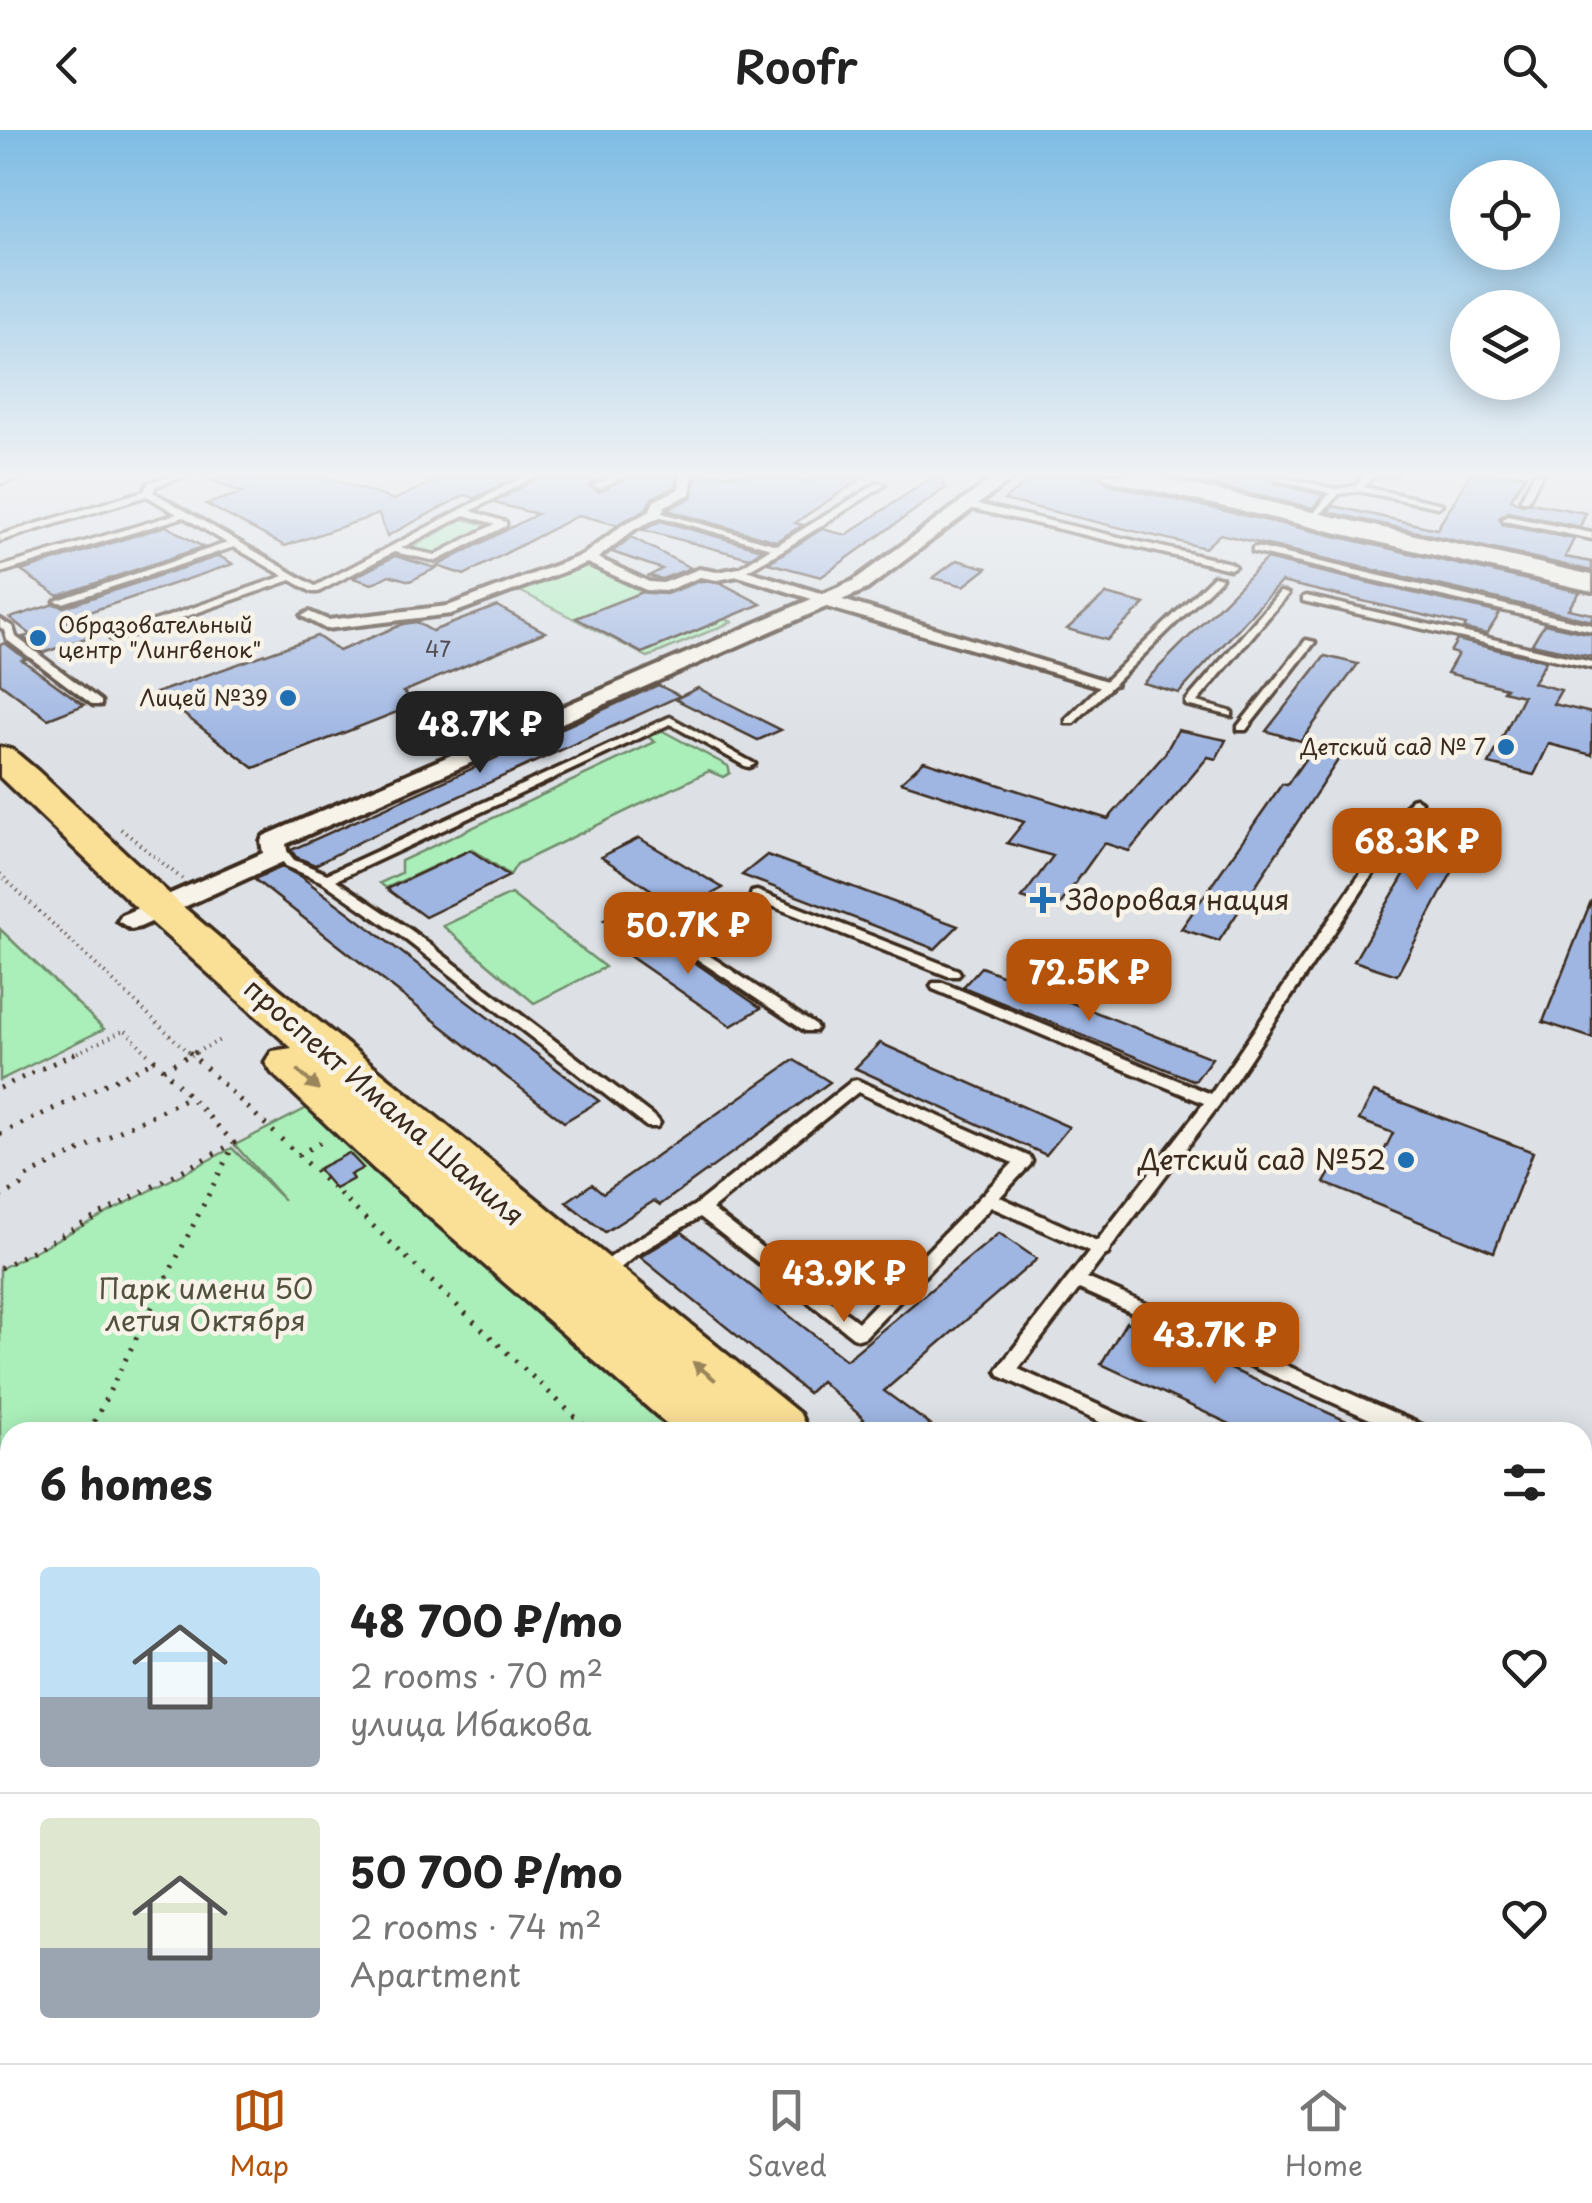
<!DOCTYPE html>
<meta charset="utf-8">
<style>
:root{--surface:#fff;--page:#f2f2f2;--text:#222;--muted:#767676;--line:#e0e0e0;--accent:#b45309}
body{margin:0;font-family:"Playpen Sans",sans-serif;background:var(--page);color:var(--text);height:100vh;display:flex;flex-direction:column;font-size:38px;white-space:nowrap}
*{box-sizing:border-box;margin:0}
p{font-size:32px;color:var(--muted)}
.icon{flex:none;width:55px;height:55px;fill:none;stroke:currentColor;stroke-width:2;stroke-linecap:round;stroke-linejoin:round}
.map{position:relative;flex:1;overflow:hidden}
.drawer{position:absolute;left:0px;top:1292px;width:1592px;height:642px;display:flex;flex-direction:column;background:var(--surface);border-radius:30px 30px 0 0;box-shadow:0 5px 25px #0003}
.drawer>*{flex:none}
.controls{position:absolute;left:1450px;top:30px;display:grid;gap:20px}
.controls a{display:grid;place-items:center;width:110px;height:110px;border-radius:50%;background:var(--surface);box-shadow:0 5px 25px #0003;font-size:50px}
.price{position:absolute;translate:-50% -85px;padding:0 22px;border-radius:20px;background:var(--accent);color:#fff;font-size:32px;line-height:65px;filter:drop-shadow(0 2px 5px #0008)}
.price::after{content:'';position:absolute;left:50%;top:60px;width:30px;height:22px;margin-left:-15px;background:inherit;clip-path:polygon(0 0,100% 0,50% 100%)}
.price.on{background:#222;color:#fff}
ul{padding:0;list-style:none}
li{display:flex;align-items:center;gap:30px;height:250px;padding:0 40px}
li+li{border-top:2px solid var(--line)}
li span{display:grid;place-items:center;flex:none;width:280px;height:200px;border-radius:10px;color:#555}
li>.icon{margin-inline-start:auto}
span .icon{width:120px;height:120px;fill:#fffc;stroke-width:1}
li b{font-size:42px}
h2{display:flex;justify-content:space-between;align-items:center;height:120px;padding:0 40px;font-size:42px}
header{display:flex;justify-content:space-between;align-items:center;height:130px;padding:0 40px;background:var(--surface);font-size:45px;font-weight:600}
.dock{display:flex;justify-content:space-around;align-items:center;height:140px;border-top:2px solid var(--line);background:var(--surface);font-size:28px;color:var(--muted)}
.dock a{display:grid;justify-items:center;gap:5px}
.dock .on{color:var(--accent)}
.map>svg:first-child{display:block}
.green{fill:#aaefba;stroke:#728c6c;stroke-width:2.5}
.building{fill:#9fb6e3;stroke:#3b2a1e;stroke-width:2.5}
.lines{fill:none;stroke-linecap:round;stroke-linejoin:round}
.service-casing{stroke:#3b2a1e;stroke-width:7}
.pedestrian-casing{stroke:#3b2a1e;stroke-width:8}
.minor-casing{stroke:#3b2a1e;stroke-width:8}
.secondary-casing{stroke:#3b2a1e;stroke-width:8}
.primary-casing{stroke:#3b2a1e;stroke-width:7}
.path-far2{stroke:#3b2a1e;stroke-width:4;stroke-dasharray:1 5;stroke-linecap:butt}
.path-far1{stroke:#3b2a1e;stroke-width:5;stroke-dasharray:2.5 9;stroke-linecap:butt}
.path{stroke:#3b2a1e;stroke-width:8;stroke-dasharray:4 11;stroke-linecap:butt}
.service{fill:#f7f3e8;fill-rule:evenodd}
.pedestrian{fill:#f7f3e8;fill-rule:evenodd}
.minor{fill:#f7f3e8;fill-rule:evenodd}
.secondary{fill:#f7f3e8;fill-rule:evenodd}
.primary{fill:#fadf96;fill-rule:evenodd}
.oneway{fill:#9a845a}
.poi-dot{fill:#1f6fb2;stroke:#f7f3e8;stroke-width:4}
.labels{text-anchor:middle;stroke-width:9;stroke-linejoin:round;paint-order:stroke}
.far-poi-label{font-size:22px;fill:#3b2a1e;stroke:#f7f3e8;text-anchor:end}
.number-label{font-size:22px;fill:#544d4f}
.poi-label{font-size:28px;fill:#3b2a1e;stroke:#f7f3e8;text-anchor:start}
.street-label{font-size:28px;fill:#3b2a1e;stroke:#f7f3e8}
.park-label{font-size:28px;fill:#51513d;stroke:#f7f3e8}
</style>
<header><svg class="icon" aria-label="back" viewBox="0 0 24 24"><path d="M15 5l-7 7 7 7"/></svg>Roofr<svg class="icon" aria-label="search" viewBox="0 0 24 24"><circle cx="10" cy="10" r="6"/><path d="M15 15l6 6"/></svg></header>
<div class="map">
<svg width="1592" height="1933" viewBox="0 0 1592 1933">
<rect width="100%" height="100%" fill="#dde1e6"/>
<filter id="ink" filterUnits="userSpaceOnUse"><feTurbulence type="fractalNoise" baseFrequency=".01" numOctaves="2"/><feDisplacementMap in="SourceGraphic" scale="20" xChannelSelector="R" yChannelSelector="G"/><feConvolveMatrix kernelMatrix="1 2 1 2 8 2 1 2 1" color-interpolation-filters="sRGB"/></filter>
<g filter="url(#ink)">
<!-- green -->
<g class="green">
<path d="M463,389l24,6 -51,29 -25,-6z"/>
<path d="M589,424l143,68 -84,35 -138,-71z"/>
<path d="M661,600l67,36 2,7 -7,4 -14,-6 -192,93 -7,11 -38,-26 -86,39 -6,-5 21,-10v-12l254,-119 -7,-5z"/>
<path d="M511,764l94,73 -71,36 -91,-77z"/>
<path d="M0,799l104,100 -104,51z"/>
<path d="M313,975l374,327h-677v623h57l-7,8h-60v-794l232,-121 52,52 -49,-55z"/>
</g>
<!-- building -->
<g class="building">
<path d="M197,344h119l78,26 56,-26h71l-46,24 -10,-3 -78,41 -8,-22 -94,32 -79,-42 36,-11z"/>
<path d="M543,344h65l-19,11 10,7 33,-18h45l-1,12 -24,12 -6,11 -29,16 -38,-10 -115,60 -27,-9 100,-52 -43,-11z"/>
<path d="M697,344h82l33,8v-8h56l-73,49 8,2 -27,16 -109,-31 25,-13z"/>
<path d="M937,344l9,14 -125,89 -53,-14 54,-34 24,6z"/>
<path d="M1036,344h60l15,11 469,107 -12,17 24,5v7l-372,-87 -15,14 -201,-48z"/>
<path d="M1161,344h118l-6,5 3,5 47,11 -10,13z"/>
<path d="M1471,344h55l-15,25 11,6 9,-2 55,10 -6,14 -72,-15 -9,6 4,7 71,14 -9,18 27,5v9l-264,-59 5,-6 104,23z"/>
<path d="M661,391l101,28 -13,9 -106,-28z"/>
<path d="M166,396l37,21 -145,49 -37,-25z"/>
<path d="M631,407l46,24 14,7 -29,11 -13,-3 13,-7 -50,-17z"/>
<path d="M219,426l14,8 -168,56 24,17 -46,16 -20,-16 8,-2 -21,-17 44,-14 10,3z"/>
<path d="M395,426l41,12 -26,13 -21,-6 -17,9 -19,-6z"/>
<path d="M1266,429l234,54 -13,21 -23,-5 2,-4 -185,-43 -102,111 -36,-10z"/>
<path d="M957,430l30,8 -23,18 -31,-8z"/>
<path d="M700,451l21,2 40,21 -119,49 -66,-35 66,-26 24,2z"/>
<path d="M1106,464l39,10 -38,36 -40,-11z"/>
<path d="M497,476l48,26 -142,60 17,11 -166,65 -98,-75 161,-57 22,15 64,-27 13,-2 16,9z"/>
<path d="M1544,494l48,10v23l-60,-13z"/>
<path d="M1457,510l89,21 -13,22 28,7 -8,14 39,9v42l-43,-11 -15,31 -45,-11 34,-68 -20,-5 3,-3 -59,-15 11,-19 -8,-2z"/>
<path d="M5,513l21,16 -4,1 62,45 -36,14 -48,-36v-38z"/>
<path d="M1325,526l33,8 -57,77 -35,-10z"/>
<path d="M658,555l22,11 -315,143 -50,26 -19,-8 -5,-7z"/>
<path d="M698,558l83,42 -23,10 -83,-41z"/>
<path d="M1178,600l48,10 -10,19 -8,-2 -79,94 -25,-8 -47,66 -35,-11 31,-42 -46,-13 17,-21 -123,-40 23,-21 184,58 56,-64z"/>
<path d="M1312,619l28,8 -121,184 -38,-12 101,-145 5,1z"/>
<path d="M1442,679l38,11 -83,155 -43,-14z"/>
<path d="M639,708l84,50 -93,49 -26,-17 52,-27 -55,-36z"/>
<path d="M470,720l39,26 -84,41 -38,-28z"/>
<path d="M767,725l94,35 97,36 -23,23 -193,-74z"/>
<path d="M282,737l21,11 296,223 -35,21 -310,-243z"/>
<path d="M1591,771h1v137l-49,-16z"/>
<path d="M646,799l16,11 99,68 -30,18 -116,-80z"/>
<path d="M981,837l231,91 -17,23 -232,-94z"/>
<path d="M880,913l189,84 -23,28 -191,-87z"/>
<path d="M794,930l36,22 -170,123 -6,-4 -49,31 -39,-30 26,-18 11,9z"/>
<path d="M1374,962l159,60 -39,100 -170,-69 15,-26 35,14 19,-38 -34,-13z"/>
<path d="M349,1023l14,15 -13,7 3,4 -18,10 -17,-20z"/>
<path d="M682,1102l164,128 153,-127 38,26 -153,132 56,41h-67l-13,-9 4,-4 -43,-38 -13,12 -168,-136z"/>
<path d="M1126,1192l245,110h-124l-146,-68z"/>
</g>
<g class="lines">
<defs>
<g id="service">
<path d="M15,344h14l-29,10v-6z"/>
<path d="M178,344h13l-35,12 -3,6 162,94 214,-112h10l-68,37 35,11v4l-70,35 -42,-9 -76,40h-6l-21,-12 -176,61 -5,-3 1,-2 173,-60 -50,-29 -171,56 -8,-2 172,-58 -43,-26 -184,56v-6l177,-53 -30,-18 -147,45v-6l144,-44 5,-9zM465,385l30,9 -60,31 -34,-7z"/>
<path d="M617,344h11l-28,14 -7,-2z"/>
<path d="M1366,344h30l-24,3 -8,10 78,17 -4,3 -80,-16 -19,3 -25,27 -4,-3 20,-25 -53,-13 4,-3 55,12 19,-3z"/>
<path d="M1534,344h8l-14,27h-6l-1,-2z"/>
<path d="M878,353l7,2 -102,65 -44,25 -5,-3 2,-2 35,-22 -120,-34 4,-3 122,34z"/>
<path d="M968,372l262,61 5,3 -5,3 -265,-62 -1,-2z"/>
<path d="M1507,386l85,17v6l-88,-18 -1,-2z"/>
<path d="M1256,417l336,78v6l-339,-79v-4z"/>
<path d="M1214,446l8,2 -148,145h-8v-4z"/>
<path d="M1280,462l8,2 -91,108 35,10v4l-46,-11v-4z"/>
<path d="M1306,466l286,66v6l-289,-67v-4z"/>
<path d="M0,489l13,8 3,10 85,64v4h-8l-86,-65 -3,-10 -4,-3z"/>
<path d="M1306,510l9,2 -69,88h-8v-4z"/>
<path d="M670,587l85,47 -6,3 -4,-1 -75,-42 -334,156 76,51 245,188 3,4 -3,4h-10l-245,-190 -79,-55 -37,-16 -17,-22 6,-4 4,1 15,19 33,14z"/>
<path d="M1415,668l6,4 -202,303 -109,144 -2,5 -4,2 -17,22 337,148 2,6h-27l-320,-143 -61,80 127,57 2,6h-26l-121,-56 -3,-5 3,-5 89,-115 -98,-44 -126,130 -6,2 -6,-2 -153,-120 -64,38 -31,26 -6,2 -6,-2 -2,-5 2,-5 31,-24 71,-42 157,-124 5,-1 173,77 2,4 -2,4 -30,32 97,44 107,-138 -271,-114 -2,-3 2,-3h10l268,111 200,-295zM858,962l155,71 -155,159 -146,-113z"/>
<path d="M757,761l201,79 2,3 -2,3h-10l-196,-78 -1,-3 1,-3z"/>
<path d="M738,770l5,1 1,3 -1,3 -62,30 134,88 2,3 -2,3h-10l-141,-94z"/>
<path d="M1582,1371l10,3v18l-10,-4z"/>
<path d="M1587,1502l5,2v24l-3,6 -7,3v-33z"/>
<path d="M1121,1925h32l4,8h-32z"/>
<path d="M1217,1925h27l-4,8h-27z"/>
</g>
<path id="pedestrian" d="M681,344h12l-3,20 -25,12 -5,11 -25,12 -37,29 51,24 14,1 36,-14 18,3 22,-4 377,116 -14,3 -282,-82 -2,-4 -80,-25 -21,4 -17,-3 -35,14 -19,-1 -59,-27 -136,51 -125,15 -24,-13 7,-4 19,8 120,-14 135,-51 41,-31 25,-12 5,-11 25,-12z"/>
<path id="minor" d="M999,344h19l-151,115 -581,255 2,12 -3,5 -145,66 -9,2 -13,-8 4,-6 141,-62 -2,-12 3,-5 589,-255z"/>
<path id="secondary" d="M1100,344h44l448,101v16l-480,-110z"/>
<g id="primary">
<path d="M0,617l13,3 25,21 142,133 97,83 523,427 8,18h-132l-302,-263 -102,-96 -7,-11 7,-11 20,-3 -142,-127 -150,-144z"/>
<path d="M1382,1925h168l3,8h-168z"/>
</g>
</defs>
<!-- service casing -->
<use href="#service" class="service-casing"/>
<!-- pedestrian casing -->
<use href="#pedestrian" class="pedestrian-casing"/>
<!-- minor casing -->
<use href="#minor" class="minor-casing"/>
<!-- secondary casing -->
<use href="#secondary" class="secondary-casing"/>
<!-- primary casing -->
<use href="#primary" class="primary-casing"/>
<!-- path-far2 -->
<g class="path-far2">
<path d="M121,699l61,50"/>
<path d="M0,744l191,181"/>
<path d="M72,925l53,-25 24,25"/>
<path d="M191,925l29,-15"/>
</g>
<!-- path-far1 -->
<g class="path-far1">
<path d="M189,922l402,380"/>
<path d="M163,939l33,-17"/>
<path d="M0,958l77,-36"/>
<path d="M0,1004l154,-73"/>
<path d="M298,1025l27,-15"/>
<path d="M0,1067l21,-11 5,-9 163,-80"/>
<path d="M0,1138l234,-125 -87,-91"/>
<path d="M89,1302l144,-286"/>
</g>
<!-- path -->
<g class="path">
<path d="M0,1413h10"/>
<path d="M0,1447l10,-10"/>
<path d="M1582,1870l10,5"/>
<path d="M60,1933l7,-8"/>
</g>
<!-- service -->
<use href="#service" class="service"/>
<!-- pedestrian -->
<use href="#pedestrian" class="pedestrian"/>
<!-- minor -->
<use href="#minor" class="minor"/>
<!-- secondary -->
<use href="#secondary" class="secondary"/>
<!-- primary -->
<use href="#primary" class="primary"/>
</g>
<!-- one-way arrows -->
<defs><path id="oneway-solid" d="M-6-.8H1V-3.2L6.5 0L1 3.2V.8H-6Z" transform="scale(2.5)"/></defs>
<g class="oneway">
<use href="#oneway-solid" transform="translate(308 950) rotate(42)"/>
<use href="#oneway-solid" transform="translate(704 1241) rotate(-141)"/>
</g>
</g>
<!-- sky -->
<linearGradient id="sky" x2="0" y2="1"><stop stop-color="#7ebce4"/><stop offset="0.56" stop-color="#f0f2f4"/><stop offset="1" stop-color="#f0f2f4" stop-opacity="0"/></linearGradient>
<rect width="1592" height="615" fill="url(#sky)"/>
<!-- markers -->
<g class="poi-dot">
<circle cx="38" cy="508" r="10"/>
<circle cx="288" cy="568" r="10"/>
<circle cx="1506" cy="617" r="10"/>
<path d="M1038 755h10v10h10v10h-10v10h-10v-10h-10v-10h10z"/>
<circle cx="1406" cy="1030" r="10"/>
</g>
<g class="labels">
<!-- far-poi labels -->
<g class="far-poi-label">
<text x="58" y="503" text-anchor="start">Образовательный<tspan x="58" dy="25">центр "Лингвенок"</tspan></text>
<text x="268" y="576">Лицей №39</text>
<text x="1486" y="625">Детский сад № 7</text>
</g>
<!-- number labels -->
<g class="number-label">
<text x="438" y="527">47</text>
</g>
<!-- poi labels -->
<g class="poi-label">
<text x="1066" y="780">Здоровая нация</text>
<text x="1386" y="1040" text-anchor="end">Детский сад №52</text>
</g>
<!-- street labels -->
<g class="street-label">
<text transform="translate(384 972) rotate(41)" y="10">проспект Имама Шамиля</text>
</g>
<!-- park labels -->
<g class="park-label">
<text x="206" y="1169">Парк имени 50<tspan x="206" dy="32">летия Октября</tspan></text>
</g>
</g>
</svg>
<div class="controls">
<a><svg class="icon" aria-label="locate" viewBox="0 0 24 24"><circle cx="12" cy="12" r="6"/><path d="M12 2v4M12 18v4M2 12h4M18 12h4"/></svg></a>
<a><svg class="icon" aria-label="layers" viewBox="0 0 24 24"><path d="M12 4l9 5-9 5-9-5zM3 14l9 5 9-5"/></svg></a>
</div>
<b class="price on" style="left:480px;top:646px">48.7K ₽</b>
<b class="price" style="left:1417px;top:763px">68.3K ₽</b>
<b class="price" style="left:688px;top:847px">50.7K ₽</b>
<b class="price" style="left:1089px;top:894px">72.5K ₽</b>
<b class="price" style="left:844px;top:1195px">43.9K ₽</b>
<b class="price" style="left:1215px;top:1257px">43.7K ₽</b>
<section class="drawer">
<h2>6 homes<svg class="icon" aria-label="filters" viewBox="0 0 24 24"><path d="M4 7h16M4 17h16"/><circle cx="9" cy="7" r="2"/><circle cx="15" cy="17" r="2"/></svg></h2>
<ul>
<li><span style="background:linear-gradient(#bfe0f5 65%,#9aa5b1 0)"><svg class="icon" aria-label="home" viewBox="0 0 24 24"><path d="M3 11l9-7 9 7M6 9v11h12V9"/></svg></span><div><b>48 700 ₽/mo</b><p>2 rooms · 70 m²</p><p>улица Ибакова</p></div><svg class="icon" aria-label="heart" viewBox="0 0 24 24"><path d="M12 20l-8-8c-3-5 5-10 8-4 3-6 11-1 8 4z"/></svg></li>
<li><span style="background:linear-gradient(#dfe7d0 65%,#9aa5b1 0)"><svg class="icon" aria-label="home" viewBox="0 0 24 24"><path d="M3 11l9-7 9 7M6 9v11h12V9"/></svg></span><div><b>50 700 ₽/mo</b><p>2 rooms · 74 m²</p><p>Apartment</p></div><svg class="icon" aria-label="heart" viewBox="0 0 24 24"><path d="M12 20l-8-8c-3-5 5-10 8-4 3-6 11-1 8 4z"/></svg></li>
</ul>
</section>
</div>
<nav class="dock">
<a class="on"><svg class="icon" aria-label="map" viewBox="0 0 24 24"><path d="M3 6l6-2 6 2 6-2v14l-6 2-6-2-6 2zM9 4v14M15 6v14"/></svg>Map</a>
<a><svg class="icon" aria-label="saved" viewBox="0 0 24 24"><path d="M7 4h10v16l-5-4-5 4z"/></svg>Saved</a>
<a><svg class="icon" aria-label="home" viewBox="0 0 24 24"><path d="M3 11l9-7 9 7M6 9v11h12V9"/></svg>Home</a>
</nav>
